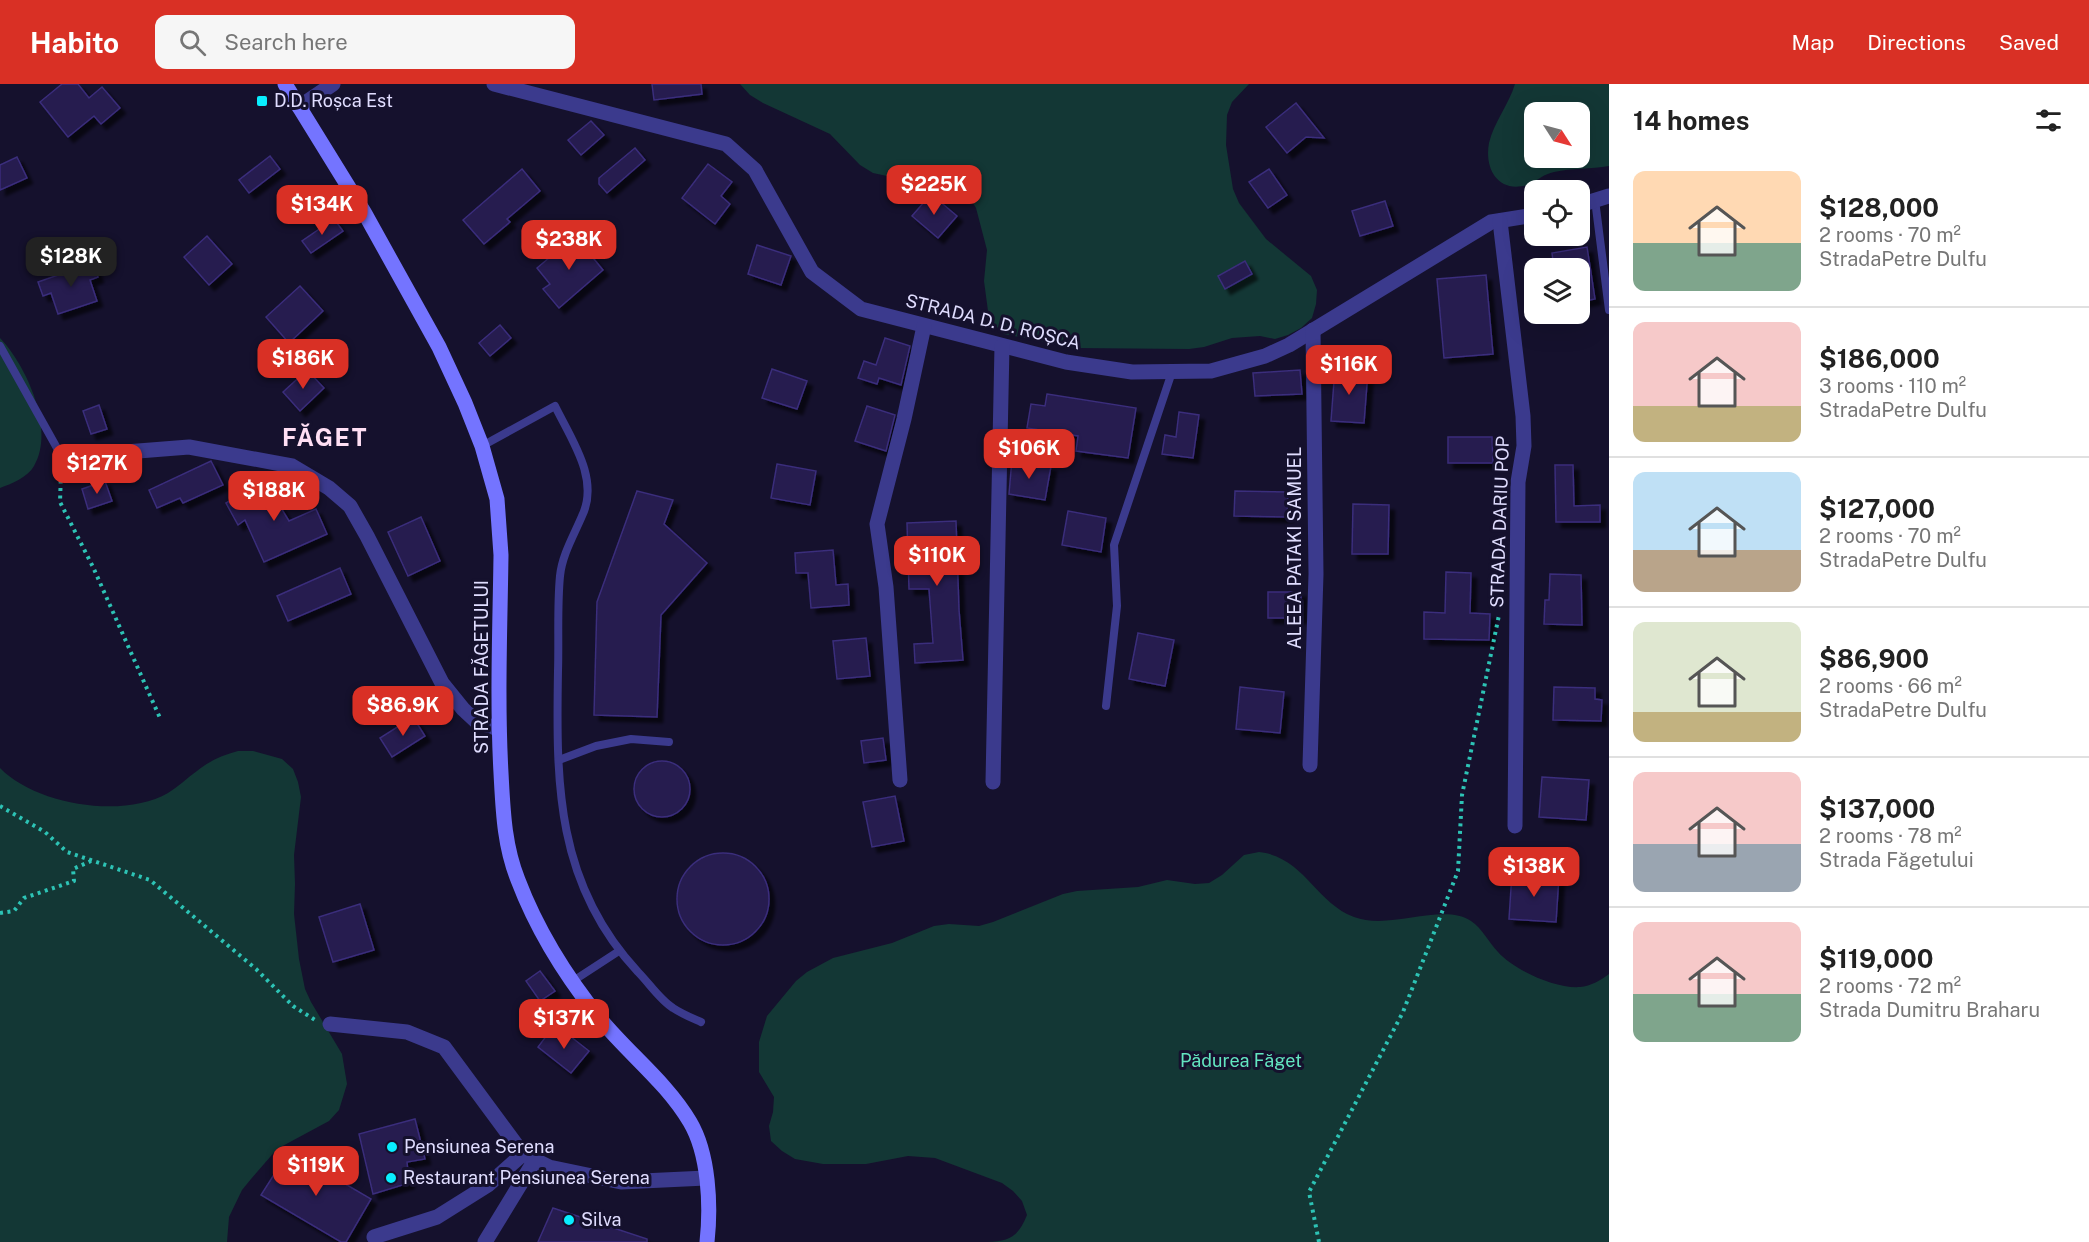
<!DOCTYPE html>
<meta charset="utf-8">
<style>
:root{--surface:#fff;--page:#f6f6f6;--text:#222;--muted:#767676;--line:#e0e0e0;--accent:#d93025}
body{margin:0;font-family:"Public Sans",sans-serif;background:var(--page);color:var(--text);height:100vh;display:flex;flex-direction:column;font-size:22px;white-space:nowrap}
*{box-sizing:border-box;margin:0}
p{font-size:20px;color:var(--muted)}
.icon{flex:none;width:33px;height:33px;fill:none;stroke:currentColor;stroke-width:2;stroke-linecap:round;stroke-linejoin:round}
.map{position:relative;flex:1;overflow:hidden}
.panel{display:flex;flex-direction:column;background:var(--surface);width:480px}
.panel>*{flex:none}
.needle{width:39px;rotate:126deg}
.tools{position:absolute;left:1524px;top:18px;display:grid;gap:12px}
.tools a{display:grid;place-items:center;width:66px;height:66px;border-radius:12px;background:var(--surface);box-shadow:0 6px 24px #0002;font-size:30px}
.price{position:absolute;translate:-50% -51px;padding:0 14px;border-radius:12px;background:var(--accent);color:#fff;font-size:20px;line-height:39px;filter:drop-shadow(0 2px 3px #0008)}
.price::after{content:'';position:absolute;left:50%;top:36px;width:18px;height:14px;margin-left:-9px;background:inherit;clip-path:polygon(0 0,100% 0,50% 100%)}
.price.current{background:#222;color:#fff}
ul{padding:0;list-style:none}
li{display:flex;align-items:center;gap:18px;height:150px;padding:0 24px}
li+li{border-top:2px solid var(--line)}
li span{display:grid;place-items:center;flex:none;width:168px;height:120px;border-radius:12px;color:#555}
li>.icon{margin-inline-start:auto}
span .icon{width:72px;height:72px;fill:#fffc;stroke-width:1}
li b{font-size:26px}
h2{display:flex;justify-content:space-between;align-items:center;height:72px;padding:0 24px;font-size:26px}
header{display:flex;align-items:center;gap:36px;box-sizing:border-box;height:84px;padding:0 30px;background:var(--accent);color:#fff}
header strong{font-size:28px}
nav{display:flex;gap:33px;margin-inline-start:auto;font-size:21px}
.search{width:420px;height:54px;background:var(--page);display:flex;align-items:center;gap:15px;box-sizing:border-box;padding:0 21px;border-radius:12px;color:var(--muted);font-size:22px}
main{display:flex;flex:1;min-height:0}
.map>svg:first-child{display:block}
.green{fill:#133735;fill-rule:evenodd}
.building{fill:#251c4f;stroke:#3a2d7b;stroke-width:1.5;filter:url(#shadow)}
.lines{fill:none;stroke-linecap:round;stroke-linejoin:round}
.path{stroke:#2dc3b5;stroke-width:4;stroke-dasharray:3 4.5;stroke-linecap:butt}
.service{stroke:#3b3a8d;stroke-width:8}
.minor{stroke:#3b3a8d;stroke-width:15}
.secondary{stroke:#7474ff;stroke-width:15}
.poi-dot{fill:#09eeff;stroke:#15112d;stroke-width:2}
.labels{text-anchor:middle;stroke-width:6;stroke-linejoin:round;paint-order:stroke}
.poi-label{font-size:18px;fill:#e0ddff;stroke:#15112d;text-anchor:start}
.street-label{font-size:18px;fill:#e0ddff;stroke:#15112d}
.park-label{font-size:18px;fill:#63e5c0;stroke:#15112d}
.district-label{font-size:24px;font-weight:bold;letter-spacing:1.5px;fill:#ffdff4;stroke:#15112d}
</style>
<header>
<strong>Habito</strong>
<div class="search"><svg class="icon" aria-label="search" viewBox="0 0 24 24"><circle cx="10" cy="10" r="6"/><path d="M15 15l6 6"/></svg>Search here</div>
<nav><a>Map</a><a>Directions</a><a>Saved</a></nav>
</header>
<main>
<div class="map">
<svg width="1609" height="1158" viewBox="0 0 1609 1158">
<defs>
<filter id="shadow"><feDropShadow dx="5.5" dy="5.5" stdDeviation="1.5" flood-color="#0009"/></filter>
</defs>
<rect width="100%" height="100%" fill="#15112d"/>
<!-- green -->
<g class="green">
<path d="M740,0h509l-17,18 -5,13 -1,30 7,44 6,14 27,36 45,37 6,14 -1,14 -4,14 -11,10 -13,7 -13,4 -15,-3 -28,2 -28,9 -15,2 -114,-1 -71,-14 -10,-10 -6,-13 -4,-30 3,-31 -11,-42 -8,-13 -10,-10 -26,-10 -45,1 -14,-3 -13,-8 -30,-31 -67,-31 -13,-8z"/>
<path d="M1515,0h94v82c-18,3 -37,2 -55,6 -10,2 -16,8 -24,12 -31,11 -46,-14 -41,-41 5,-21 20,-39 26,-59zM1580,28v46h-46v-46z"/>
<path d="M0,254c26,27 56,92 34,128 -6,11 -23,18 -34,22z"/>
<path d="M238,667h15l29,8 11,10 5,13 3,15 -7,58 1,29 -1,30 5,45 6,30 6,13 31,52 5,30 -8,26 -10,11 -52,28 -26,30 -9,11 -13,27 -2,25h-227v-474c36,37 123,51 168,25 10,-6 19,-15 29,-22 12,-10 26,-16 41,-20z"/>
<path d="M1259,768c45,5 56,50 95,65 36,14 88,-15 117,4 11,7 18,22 27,31 16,18 58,37 82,35 11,-1 21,-7 29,-13v268h-622c23,-1 31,-5 40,-27l-5,-14 -9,-10 -11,-8 -67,-25 -27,-2 -42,8h-43l-28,-5 -13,-8 -11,-10 -2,-15 4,-14 1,-15 -15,-25v-30l8,-26 29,-35 11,-9 26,-14 59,-15 42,-17 15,-2 30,2 14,-4 70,-28 14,-3 61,-4 29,-7 28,4 14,-1 13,-8 22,-20z"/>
</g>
<!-- building -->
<g class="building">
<path d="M62,0h16l11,14 13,-11 18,21 -19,16 -7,-8 -26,21 -28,-35z"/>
<path d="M652,0h49l1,10 -48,6z"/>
<path d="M1296,19l28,35 -18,-1 -19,16 -21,-26z"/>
<path d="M591,37l13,14 -23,20 -13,-15z"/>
<path d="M635,64l10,12 -38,33 -8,-9v-6z"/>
<path d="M270,72l10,13 -31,24 -10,-13z"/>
<path d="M17,73l10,21 -27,12v-25z"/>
<path d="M708,80l24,18 -11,14 9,8 -15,20 -33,-26z"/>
<path d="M522,85l18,22 -33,28 3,3 -26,22 -21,-24z"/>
<path d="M1269,85l18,26 -19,13 -19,-26z"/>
<path d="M931,110l26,22 -19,22 -26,-22z"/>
<path d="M1385,117l8,25 -33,10 -8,-25z"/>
<path d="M334,135l9,12 -32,22 -9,-12z"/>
<path d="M207,152l25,28 -23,21 -25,-28z"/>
<path d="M575,152l28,34 -44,38 -16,-19 7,-5 -13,-16z"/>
<path d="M757,161l34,11 -10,29 -33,-11z"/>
<path d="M1587,163l8,52 -15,3v-34h-26l-2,-15z"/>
<path d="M1245,177l7,13 -27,15 -7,-13z"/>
<path d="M93,179l5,14 -8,3 7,21 -39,13 -7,-21 -8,3 -5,-14z"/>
<path d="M1486,191l7,79 -49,4 -7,-79z"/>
<path d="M300,202l23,25 -34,32 -23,-26z"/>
<path d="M500,241l11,13 -21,18 -11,-13z"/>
<path d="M885,254l25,8 -9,39 -22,-7 -2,6 -19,-6 6,-17 12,4z"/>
<path d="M1335,284l33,3 -4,52 -33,-2z"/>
<path d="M772,285l35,12 -10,28 -35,-11z"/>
<path d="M307,286l17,18 -24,23 -17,-19z"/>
<path d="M1300,286l2,24 -47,2 -2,-23z"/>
<path d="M1047,310l89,14 -8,50 -52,-7 2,-15 -51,-8 4,-24 14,2z"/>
<path d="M99,321l8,24 -16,5 -8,-23z"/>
<path d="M867,322l28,9 -9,36 -31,-10z"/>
<path d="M1179,328l20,3 -6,43 -31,-4 3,-19 11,2z"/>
<path d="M1448,353h44l1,26h-45z"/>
<path d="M1012,375l39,7 -6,34 -36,-6z"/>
<path d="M211,377l12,24 -40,18 -3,-5 -23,10 -8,-18z"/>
<path d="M777,380l39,7 -6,34 -39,-7z"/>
<path d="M1555,381h18l1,41 26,-1v17h-44z"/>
<path d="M264,396l25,41 27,-12 11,25 -63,28 -19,-42 -7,5 -12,-22z"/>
<path d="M105,397l7,20 -24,8 -6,-20z"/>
<path d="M637,407l36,9 -9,24 43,39 -46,52 -4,102 -63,-2 3,-113z"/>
<path d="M1235,407l53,1 -1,25 -53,-1z"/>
<path d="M1353,420l36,1 -1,49h-36z"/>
<path d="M1068,427l38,7 -5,34 -39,-7z"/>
<path d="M421,433l19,44 -32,15 -20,-44z"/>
<path d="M956,437l3,89 4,50 -48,3 -1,-19 19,-1 -4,-54h-20l-2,-66z"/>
<path d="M833,466l3,35 12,-1 1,21 -38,3 -3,-35h-12l-1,-20z"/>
<path d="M340,484l11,26 -63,27 -11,-25z"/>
<path d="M1446,488l25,1 -1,40 20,1 -1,26 -65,-1v-27l21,1z"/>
<path d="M1550,490l31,1 1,50 -38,-1 1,-24h4z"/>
<rect x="1268" y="508" width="33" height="26"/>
<path d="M1138,549l36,7 -9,46 -36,-7z"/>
<path d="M866,554l4,38 -33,3 -4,-38z"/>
<path d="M1240,603l44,5 -4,41 -44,-4z"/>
<path d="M1554,603l41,1v11l7,1 -1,21 -48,-1z"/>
<path d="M413,633l12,19 -33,21 -12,-19z"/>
<path d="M883,654l3,22 -22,3 -3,-22z"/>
<circle cx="662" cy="705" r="28"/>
<path d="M1542,693l47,3 -3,40 -47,-3z"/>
<path d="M895,712l9,45 -32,6 -9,-45z"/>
<circle cx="723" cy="815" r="46"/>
<path d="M1512,789l47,3 -3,46 -47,-3z"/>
<path d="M360,820l14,46 -41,12 -14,-45z"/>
<path d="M540,887l15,20 -15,10 -14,-20z"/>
<path d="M561,945l28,22 -18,22 -33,-26 12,-16 6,5z"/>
<path d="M415,1035l10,40 -18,3 2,21 -36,11 -14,-60z"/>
<path d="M289,1067l82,48 -25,43h-5l-80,-47z"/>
<path d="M553,1124l94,31v3h-109z"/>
</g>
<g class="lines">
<!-- path -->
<g class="path">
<path d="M61,389l-1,29 33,65 67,151"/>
<path d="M0,722l45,26 22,20 83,28 106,89 37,37 22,14"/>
<path d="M0,829l14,-2 10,-13 50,-17 -1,-12 18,-8"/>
<path d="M1319,1158l-10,-50 94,-180 55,-141 4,-76 37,-180"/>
</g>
<!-- service -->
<g class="service">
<path d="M1595,116l14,110"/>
<path d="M0,262l62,111"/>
<path d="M482,362l73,-40c16,33 45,73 27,110 -8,19 -20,39 -22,60 -3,31 -1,63 -2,95 -2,113 -2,213 80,301 11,11 22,28 35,36 9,6 19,10 28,14"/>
<path d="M1106,622l11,-100 -3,-61 58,-173"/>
<path d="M559,676l37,-14 35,-7 38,3"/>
<path d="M573,897l46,-30"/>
</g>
<!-- minor -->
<g class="minor">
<path d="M494,0l232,60 29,26 57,102 49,37 205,53 66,10 79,-1 54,-15 24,-11 202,-123 43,-7"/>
<path d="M299,23l34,-23"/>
<path d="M1580,121l29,-9"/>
<path d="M1500,137l23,195 1,30 -6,36 -3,344"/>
<path d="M62,373l127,-10 103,19 37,22 21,18 17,30 75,147 21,26 14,13 22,7"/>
<path d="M1310,681l6,-191 -3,-244"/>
<path d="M900,696l-14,-193 -9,-63 27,-105 20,-93"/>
<path d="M993,698l9,-436"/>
<path d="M330,940l77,8 37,15 79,107 26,13 72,15 85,-4"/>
<path d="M374,1153l63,-20 51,-32 35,-31"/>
<path d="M485,1158l50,-82"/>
</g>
<!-- secondary -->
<path class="secondary" d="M285,0l79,128 75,135 26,56 17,43 15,53 4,56c-1,73 -4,146 0,218 2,37 3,72 17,107 19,50 49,98 83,140 29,35 66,63 89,102 19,32 21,84 17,120"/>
</g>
<!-- markers -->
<g class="poi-dot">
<rect x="256" y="11" width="12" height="12" rx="3"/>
<circle cx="392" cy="1063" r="6"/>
<circle cx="391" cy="1094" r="6"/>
<circle cx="569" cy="1136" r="6"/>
</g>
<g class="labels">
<!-- poi labels -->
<g class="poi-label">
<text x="274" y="23">D.D. Roșca Est</text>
<text x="404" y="1069">Pensiunea Serena</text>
<text x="403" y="1100">Restaurant Pensiunea Serena</text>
<text x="581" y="1142">Silva</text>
</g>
<!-- street labels -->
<g class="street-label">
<text transform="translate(993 238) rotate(14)" y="6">STRADA D. D. ROȘCA</text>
<text transform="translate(1500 438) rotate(-88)" y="6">STRADA DARIU POP</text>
<text transform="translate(1295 464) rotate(-90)" y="6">ALEEA PATAKI SAMUEL</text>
<text transform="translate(482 583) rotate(-90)" y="6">STRADA FĂGETULUI</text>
</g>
<!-- park labels -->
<g class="park-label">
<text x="1241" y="983">Pădurea Făget</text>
</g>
<!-- district labels -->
<g class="district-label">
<text x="325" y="362">FĂGET</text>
</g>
</g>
</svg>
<div class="tools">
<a><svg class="needle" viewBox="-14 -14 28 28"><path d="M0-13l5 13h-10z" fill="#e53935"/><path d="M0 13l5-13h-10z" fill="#767676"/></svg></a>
<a><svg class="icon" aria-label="locate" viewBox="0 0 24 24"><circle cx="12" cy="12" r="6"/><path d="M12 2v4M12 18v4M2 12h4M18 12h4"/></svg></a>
<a><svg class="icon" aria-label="layers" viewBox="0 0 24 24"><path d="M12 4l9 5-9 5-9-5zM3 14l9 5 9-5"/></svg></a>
</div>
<b class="price" style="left:934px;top:132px">$225K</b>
<b class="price" style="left:322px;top:152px">$134K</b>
<b class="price" style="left:569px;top:187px">$238K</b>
<b class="price current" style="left:71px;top:204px">$128K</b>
<b class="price" style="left:303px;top:306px">$186K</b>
<b class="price" style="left:1349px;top:312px">$116K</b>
<b class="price" style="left:1029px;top:396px">$106K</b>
<b class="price" style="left:97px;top:411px">$127K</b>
<b class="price" style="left:274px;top:438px">$188K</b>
<b class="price" style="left:937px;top:503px">$110K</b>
<b class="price" style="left:403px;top:653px">$86.9K</b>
<b class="price" style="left:1534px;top:814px">$138K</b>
<b class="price" style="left:564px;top:966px">$137K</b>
<b class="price" style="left:316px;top:1113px">$119K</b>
</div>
<section class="panel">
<h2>14 homes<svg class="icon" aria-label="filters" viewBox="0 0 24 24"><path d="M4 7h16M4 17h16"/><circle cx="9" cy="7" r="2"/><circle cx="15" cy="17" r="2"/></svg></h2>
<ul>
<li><span style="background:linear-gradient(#ffd9b3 60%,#7fa58c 0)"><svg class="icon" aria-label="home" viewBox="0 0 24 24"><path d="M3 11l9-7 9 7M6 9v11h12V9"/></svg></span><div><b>$128,000</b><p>2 rooms · 70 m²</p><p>StradaPetre Dulfu</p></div></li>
<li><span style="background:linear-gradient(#f6c9c9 70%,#c2b280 0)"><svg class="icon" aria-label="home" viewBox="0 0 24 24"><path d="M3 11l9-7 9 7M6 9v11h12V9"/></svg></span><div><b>$186,000</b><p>3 rooms · 110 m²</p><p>StradaPetre Dulfu</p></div></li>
<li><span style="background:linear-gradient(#bfe0f5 65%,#b9a48a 0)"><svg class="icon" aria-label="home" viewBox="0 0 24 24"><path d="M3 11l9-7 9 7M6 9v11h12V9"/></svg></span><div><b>$127,000</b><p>2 rooms · 70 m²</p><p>StradaPetre Dulfu</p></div></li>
<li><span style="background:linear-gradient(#dfe7d0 75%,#c2b280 0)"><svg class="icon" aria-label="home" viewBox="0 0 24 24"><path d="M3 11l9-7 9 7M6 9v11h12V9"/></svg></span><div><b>$86,900</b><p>2 rooms · 66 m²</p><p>StradaPetre Dulfu</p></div></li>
<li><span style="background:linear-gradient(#f6c9c9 60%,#9aa5b1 0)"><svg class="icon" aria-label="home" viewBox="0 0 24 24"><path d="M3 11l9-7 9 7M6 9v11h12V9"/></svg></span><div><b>$137,000</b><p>2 rooms · 78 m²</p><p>Strada Făgetului</p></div></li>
<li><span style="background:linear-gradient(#f6c9c9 60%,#7fa58c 0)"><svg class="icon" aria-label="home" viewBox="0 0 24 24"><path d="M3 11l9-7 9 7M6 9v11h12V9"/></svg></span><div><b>$119,000</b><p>2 rooms · 72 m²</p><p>Strada Dumitru Braharu</p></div></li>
</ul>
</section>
</main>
